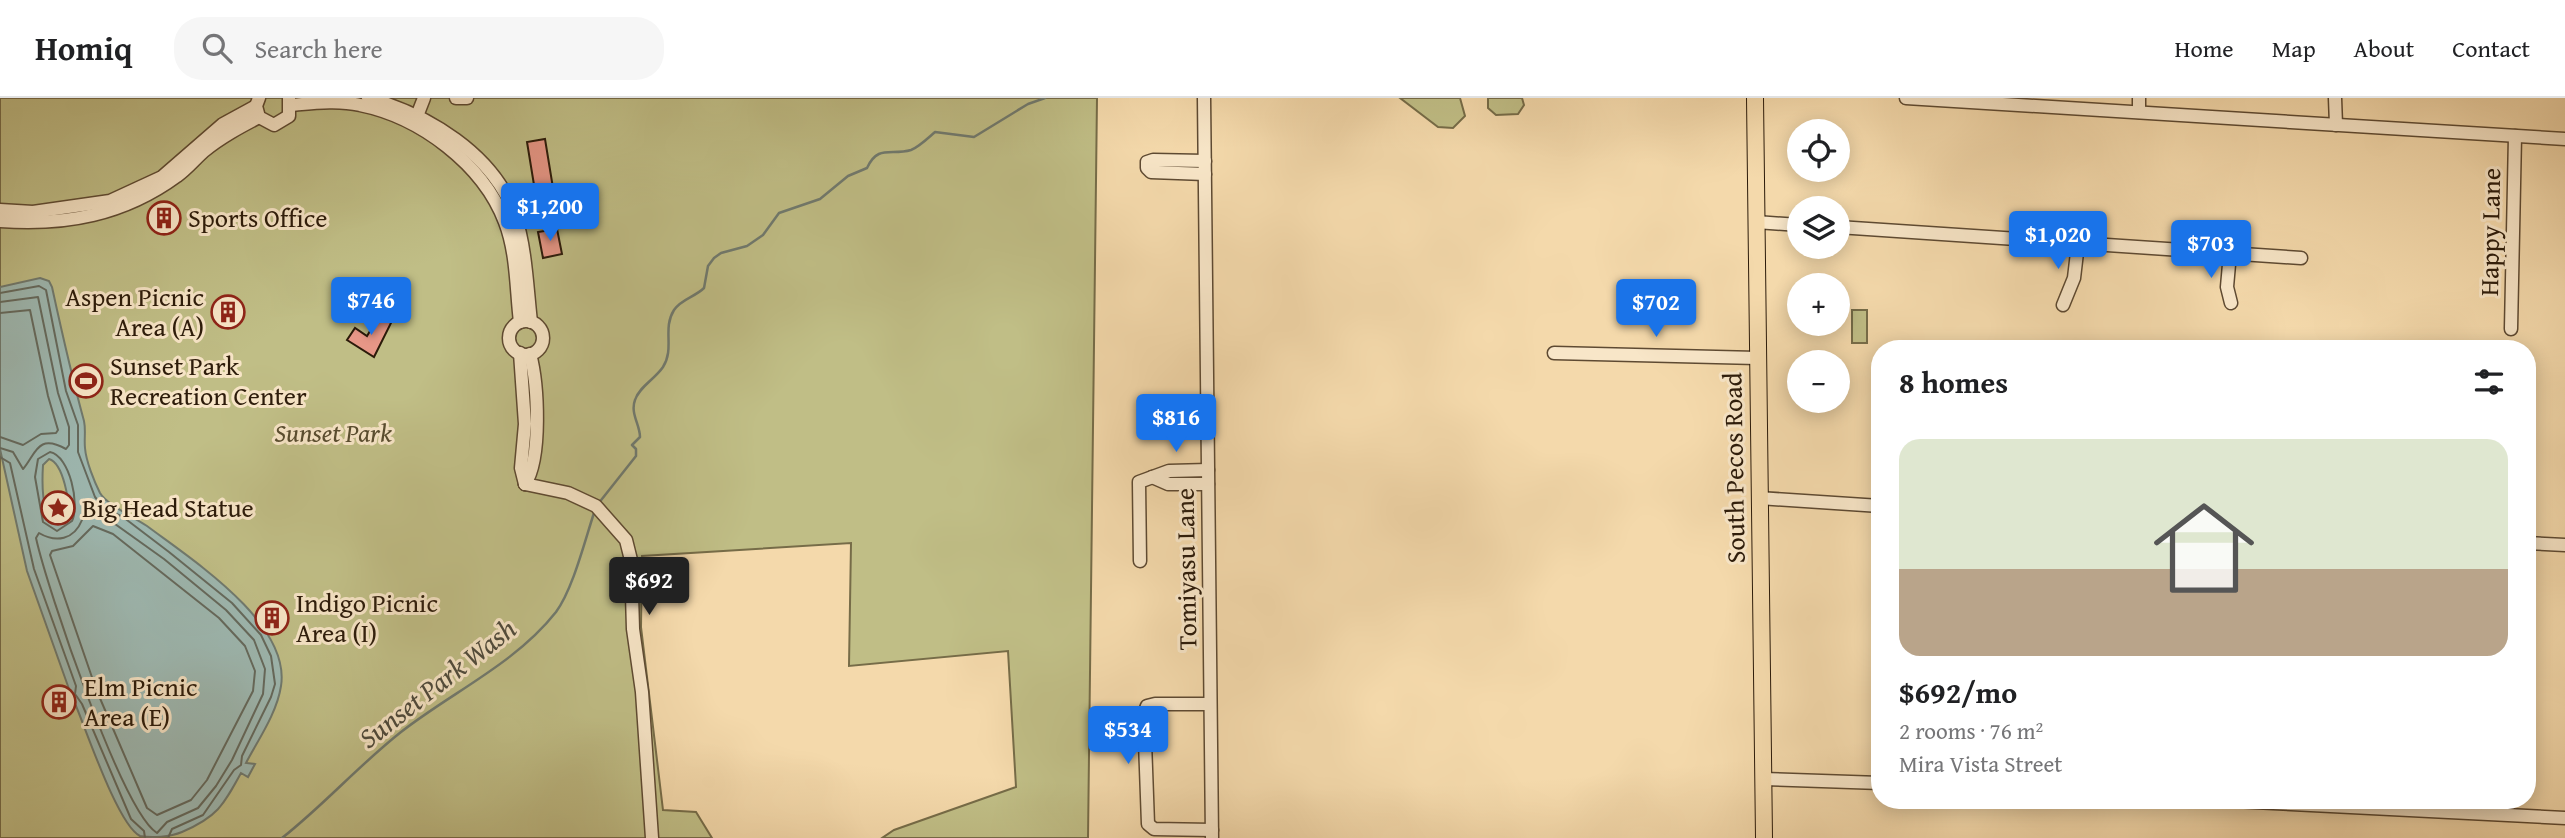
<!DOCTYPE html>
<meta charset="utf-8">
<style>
:root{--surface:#fff;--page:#f6f6f6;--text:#202124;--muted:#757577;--line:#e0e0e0;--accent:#1a73e8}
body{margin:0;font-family:"Gentium Book Plus",serif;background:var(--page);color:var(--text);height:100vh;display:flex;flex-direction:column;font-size:26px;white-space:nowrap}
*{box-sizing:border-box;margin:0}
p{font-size:23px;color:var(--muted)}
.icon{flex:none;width:38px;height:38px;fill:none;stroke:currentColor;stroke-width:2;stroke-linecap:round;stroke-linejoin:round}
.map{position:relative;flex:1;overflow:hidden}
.panel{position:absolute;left:1871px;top:242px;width:665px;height:469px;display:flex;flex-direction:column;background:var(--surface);border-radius:28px;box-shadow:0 4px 18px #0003}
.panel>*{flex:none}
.controls{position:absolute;left:1787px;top:21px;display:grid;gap:14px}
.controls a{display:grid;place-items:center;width:63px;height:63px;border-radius:50%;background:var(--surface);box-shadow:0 4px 18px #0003;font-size:35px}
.price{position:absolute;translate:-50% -60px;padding:0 16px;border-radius:7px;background:var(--accent);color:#fff;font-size:23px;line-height:46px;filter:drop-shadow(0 2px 4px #0008)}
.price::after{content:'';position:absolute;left:50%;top:42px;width:21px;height:16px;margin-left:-10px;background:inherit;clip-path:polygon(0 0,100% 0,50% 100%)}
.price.current{background:#222;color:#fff}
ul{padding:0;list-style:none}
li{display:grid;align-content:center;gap:14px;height:371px;padding:0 28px}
li span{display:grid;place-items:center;height:217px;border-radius:21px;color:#555}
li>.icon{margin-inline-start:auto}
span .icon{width:126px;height:126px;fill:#fffc;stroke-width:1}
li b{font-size:30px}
h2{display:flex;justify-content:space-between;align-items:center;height:84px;padding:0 28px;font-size:30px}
header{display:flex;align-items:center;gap:42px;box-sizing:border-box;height:98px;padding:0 35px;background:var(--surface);border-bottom:2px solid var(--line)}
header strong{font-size:33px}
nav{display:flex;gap:38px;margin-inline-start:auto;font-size:24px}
.search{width:490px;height:63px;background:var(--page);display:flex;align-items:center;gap:18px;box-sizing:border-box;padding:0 24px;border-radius:28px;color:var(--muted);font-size:26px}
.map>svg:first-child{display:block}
.green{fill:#c0be86;stroke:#766c48;stroke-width:2}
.water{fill:#9eb9b2;stroke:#707a6f;stroke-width:2;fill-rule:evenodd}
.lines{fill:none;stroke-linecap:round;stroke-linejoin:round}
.shore{stroke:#656a5e;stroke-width:2}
.stream{stroke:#707a6f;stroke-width:2.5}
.building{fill:#e79787;stroke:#2c1b0a;stroke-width:2}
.minor-casing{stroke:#5e4a32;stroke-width:15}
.major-casing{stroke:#2c1b0a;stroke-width:18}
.minor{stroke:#f8e6c8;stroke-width:12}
.major{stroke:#f4d9ab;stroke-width:16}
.labels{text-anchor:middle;stroke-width:6;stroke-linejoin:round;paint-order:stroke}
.poi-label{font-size:26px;fill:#2c1b0a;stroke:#f8e6c8;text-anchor:start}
.street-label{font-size:26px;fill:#2c1b0a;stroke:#f8e6c8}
.park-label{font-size:26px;font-style:italic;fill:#584c2f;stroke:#f8e6c8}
.water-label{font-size:28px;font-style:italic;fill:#4e4a3c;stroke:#f8e6c8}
</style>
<header>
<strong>Homiq</strong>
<div class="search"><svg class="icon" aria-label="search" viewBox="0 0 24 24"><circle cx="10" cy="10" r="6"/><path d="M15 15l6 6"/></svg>Search here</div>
<nav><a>Home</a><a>Map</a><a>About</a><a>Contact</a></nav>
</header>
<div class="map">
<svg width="2565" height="740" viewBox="0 0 2565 740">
<rect width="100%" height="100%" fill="#f4d9ab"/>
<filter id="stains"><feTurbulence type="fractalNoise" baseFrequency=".00286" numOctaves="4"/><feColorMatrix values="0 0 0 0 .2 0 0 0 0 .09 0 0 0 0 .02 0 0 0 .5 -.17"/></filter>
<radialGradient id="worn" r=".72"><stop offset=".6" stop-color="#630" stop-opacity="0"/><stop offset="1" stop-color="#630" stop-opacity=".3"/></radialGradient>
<!-- green -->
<g class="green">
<path d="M0,0h1097l-9,740h-206l12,-8 122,-43 -8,-136 -159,15 2,-123 -209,13 -1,71 22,183 33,2 16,26h-712z"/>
<path d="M1400,0h60l5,18 -12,12 -15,-1z"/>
<path d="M1488,0h34l2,7 -6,9 -22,1 -8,-7z"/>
<rect x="1852" y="212" width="15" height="33"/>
</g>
<!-- water -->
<path class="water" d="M40,180l9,3 3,6c10,46 20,90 32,134 2,9 0,18 1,27 1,13 9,33 15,45 7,12 34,24 47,33 44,33 144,97 134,160 -4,27 -23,54 -35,77l9,1 -7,13 -7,-4c-18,33 -24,44 -59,59 -12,5 -30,6 -42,4 -22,-11 -53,-104 -64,-130l-9,-14 2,-3 -42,-118 -27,-122v-162zM49,361c14,4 22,44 18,58l-11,7c-15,-8 -14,-43 -13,-59z"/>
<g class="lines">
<!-- shore -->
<g class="shore">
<path d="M0,195l39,-7 7,4 20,101 12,34v27l17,45 9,11 19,9 46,35 63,51 29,32 10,21 4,28 -4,13 -29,59 -1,9 -7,5 -31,45 -31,14 -4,9"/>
<path d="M0,204l38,-5 20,96 11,34v18l-3,4c-29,-16 -30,5 -43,20l-10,-17 -13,-4"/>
<path d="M0,215l30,-3 18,86 10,34 -2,3 -15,1 -18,11 -23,-8"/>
<path d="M50,354c20,4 30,53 22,69l-15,10 -14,-9 -8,-45 3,-18z"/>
<path d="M0,359l10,6 24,106 42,117 -1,8 7,10 49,115 13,12 1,7"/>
<path d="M87,406l77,55 62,51 28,30 11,29 -2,25 -31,66 -16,26 -18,22 -31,14 -10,11c-35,-22 -110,-245 -121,-295l3,-5c17,10 35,7 43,-13 3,-6 2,-11 5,-16z"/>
<path d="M93,428l20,8 106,84 26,28 10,25 -2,20 -46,89 -16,20 -34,15 -10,-7 -51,-119 -46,-134 2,-4 21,-5z"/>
</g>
<!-- stream -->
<g class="stream">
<path d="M598,406l38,-48v-7l-4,-4 8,-8c0,-12 -10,-24 -5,-37 4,-13 20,-21 28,-33 12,-19 -1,-38 11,-57 7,-11 21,-13 30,-22l4,-22 6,-8 7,-5 26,-7 16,-11 16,-22 41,-14 28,-23 19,-8c11,-24 24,-12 44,-18 8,-3 17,-12 24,-18l39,5 54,-33 17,-6"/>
<path d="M282,740c42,-33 77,-73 119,-106 51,-40 114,-68 155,-120 17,-23 29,-72 38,-99"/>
</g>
</g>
<!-- building -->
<g class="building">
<path d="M545,41l8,49 -18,3 -8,-49z"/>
<path d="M557,131l5,25 -19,4 -5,-26z"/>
<circle cx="228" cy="214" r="12"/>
<path d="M379,218l12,7 -17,34 -27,-17 8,-12 12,8z"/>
<path d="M63,592l8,18 -16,7 -7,-19z"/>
</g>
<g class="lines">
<defs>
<g id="minor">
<path d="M259,0l-3,8 3,11 15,8 15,-9v-18"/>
<path d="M368,0c59,16 126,56 147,117 11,34 12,72 16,107"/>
<path d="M456,0h11"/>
<path d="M1204,0l8,740"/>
<path d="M1906,0l659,41"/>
<path d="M2139,0v14"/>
<path d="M2335,0l1,27"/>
<path d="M291,7c23,-2 47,-5 69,0 60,12 123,59 145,117 12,31 11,67 15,100"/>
<path d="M417,18l7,-18"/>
<path d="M1205,63l-52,-1 -6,2v6l4,4 54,2"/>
<path d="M0,112l33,2 77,-11 52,-24 61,-53 33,-18"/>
<path d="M0,123c65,5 124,-6 177,-45 10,-7 18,-17 27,-25 17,-14 36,-24 55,-34"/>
<path d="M1756,124l43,3"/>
<path d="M1838,129l463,31"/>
<path d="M2230,155l-3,34 4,16"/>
<path d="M2063,207l11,-27 4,-34"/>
<circle cx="526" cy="240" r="17"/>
<path d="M2511,231l4,-193"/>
<path d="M520,255l5,71 -4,44 4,16"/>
<path d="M1554,255l203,5"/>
<path d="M1152,379l16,7h40"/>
<path d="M525,386l43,9 28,13 30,34 5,20 2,69 9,63 10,146"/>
<path d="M525,386c17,-26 13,-100 5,-130"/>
<path d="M1759,400l121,8"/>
<path d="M2527,445l38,2"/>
<path d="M1140,463l-1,-79 30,-11 39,-1"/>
<path d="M1210,606h-55l-8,2 -3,8 4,110 6,5 58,1"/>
<path d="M1763,681l117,4"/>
<path d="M2214,702l351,18"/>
</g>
<path id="major" d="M1755,0l9,740"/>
</defs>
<!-- minor casing -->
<use href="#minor" class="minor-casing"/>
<!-- major casing -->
<use href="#major" class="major-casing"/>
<!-- minor -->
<use href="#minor" class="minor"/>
<!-- major -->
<use href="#major" class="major"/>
</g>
<!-- icons -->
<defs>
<symbol id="building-ring" viewBox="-11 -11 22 22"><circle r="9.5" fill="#f8e6c8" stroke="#8f2418" stroke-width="1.5"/><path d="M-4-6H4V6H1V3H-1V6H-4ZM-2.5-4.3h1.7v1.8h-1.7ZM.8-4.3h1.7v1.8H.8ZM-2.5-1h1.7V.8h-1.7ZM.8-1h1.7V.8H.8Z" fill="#8f2418"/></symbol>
<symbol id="stadium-ring" viewBox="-11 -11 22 22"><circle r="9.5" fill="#f8e6c8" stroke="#8f2418" stroke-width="1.5"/><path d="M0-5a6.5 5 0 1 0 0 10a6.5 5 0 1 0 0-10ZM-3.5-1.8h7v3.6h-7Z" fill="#8f2418"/></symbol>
<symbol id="sight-ring" viewBox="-11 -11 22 22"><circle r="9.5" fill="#f8e6c8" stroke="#8f2418" stroke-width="1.5"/><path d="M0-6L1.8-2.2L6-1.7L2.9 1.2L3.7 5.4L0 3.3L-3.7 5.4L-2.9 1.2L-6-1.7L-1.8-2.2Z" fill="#8f2418"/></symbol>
</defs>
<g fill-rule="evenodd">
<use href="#building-ring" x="145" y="101" width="38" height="38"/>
<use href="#building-ring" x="209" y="195" width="38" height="38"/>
<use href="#stadium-ring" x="67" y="264" width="38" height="38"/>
<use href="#sight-ring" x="39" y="391" width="38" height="38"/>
<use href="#building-ring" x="253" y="501" width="38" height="38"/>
<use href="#building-ring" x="40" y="585" width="38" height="38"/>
</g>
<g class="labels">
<!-- poi labels -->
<g class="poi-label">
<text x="188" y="129">Sports Office</text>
<text x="204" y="208" text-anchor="end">Aspen Picnic<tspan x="204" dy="30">Area (A)</tspan></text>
<text x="110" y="277">Sunset Park<tspan x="110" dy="30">Recreation Center</tspan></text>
<text x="82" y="419">Big Head Statue</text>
<text x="296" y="514">Indigo Picnic<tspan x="296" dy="30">Area (I)</tspan></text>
<text x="84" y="598">Elm Picnic<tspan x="84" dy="30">Area (E)</tspan></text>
</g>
<!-- street labels -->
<g class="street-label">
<text transform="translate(2490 134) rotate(-89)" y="9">Happy Lane</text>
<text transform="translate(1734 370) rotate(-91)" y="9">South Pecos Road</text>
<text transform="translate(1186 471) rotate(-91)" y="9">Tomiyasu Lane</text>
</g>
<!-- park labels -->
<g class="park-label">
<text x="333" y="344">Sunset Park</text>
</g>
<!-- water labels -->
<g class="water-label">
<text transform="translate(437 585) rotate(-38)" y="10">Sunset Park Wash</text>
</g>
</g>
<rect width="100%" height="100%" filter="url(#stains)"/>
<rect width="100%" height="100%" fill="url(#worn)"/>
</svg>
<div class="controls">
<a><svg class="icon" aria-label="locate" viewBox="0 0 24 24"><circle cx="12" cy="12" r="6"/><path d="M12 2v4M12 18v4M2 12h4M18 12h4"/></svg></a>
<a><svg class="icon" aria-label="layers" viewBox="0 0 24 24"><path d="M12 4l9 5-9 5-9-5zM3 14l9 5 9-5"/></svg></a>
<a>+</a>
<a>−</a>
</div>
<b class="price" style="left:550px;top:145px">$1,200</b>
<b class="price" style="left:2058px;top:173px">$1,020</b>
<b class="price" style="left:2211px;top:182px">$703</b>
<b class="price" style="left:371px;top:239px">$746</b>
<b class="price" style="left:1656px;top:241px">$702</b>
<b class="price" style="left:1176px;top:356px">$816</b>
<b class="price current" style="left:649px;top:519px">$692</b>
<b class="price" style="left:1128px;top:668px">$534</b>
<section class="panel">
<h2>8 homes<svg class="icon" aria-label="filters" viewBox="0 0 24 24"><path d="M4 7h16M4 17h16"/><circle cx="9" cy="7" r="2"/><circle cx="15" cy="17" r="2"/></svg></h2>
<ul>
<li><span style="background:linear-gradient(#dfe7d0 60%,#b9a48a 0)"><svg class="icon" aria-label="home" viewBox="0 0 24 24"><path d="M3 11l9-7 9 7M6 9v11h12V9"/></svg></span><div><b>$692/mo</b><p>2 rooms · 76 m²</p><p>Mira Vista Street</p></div></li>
</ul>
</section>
</div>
